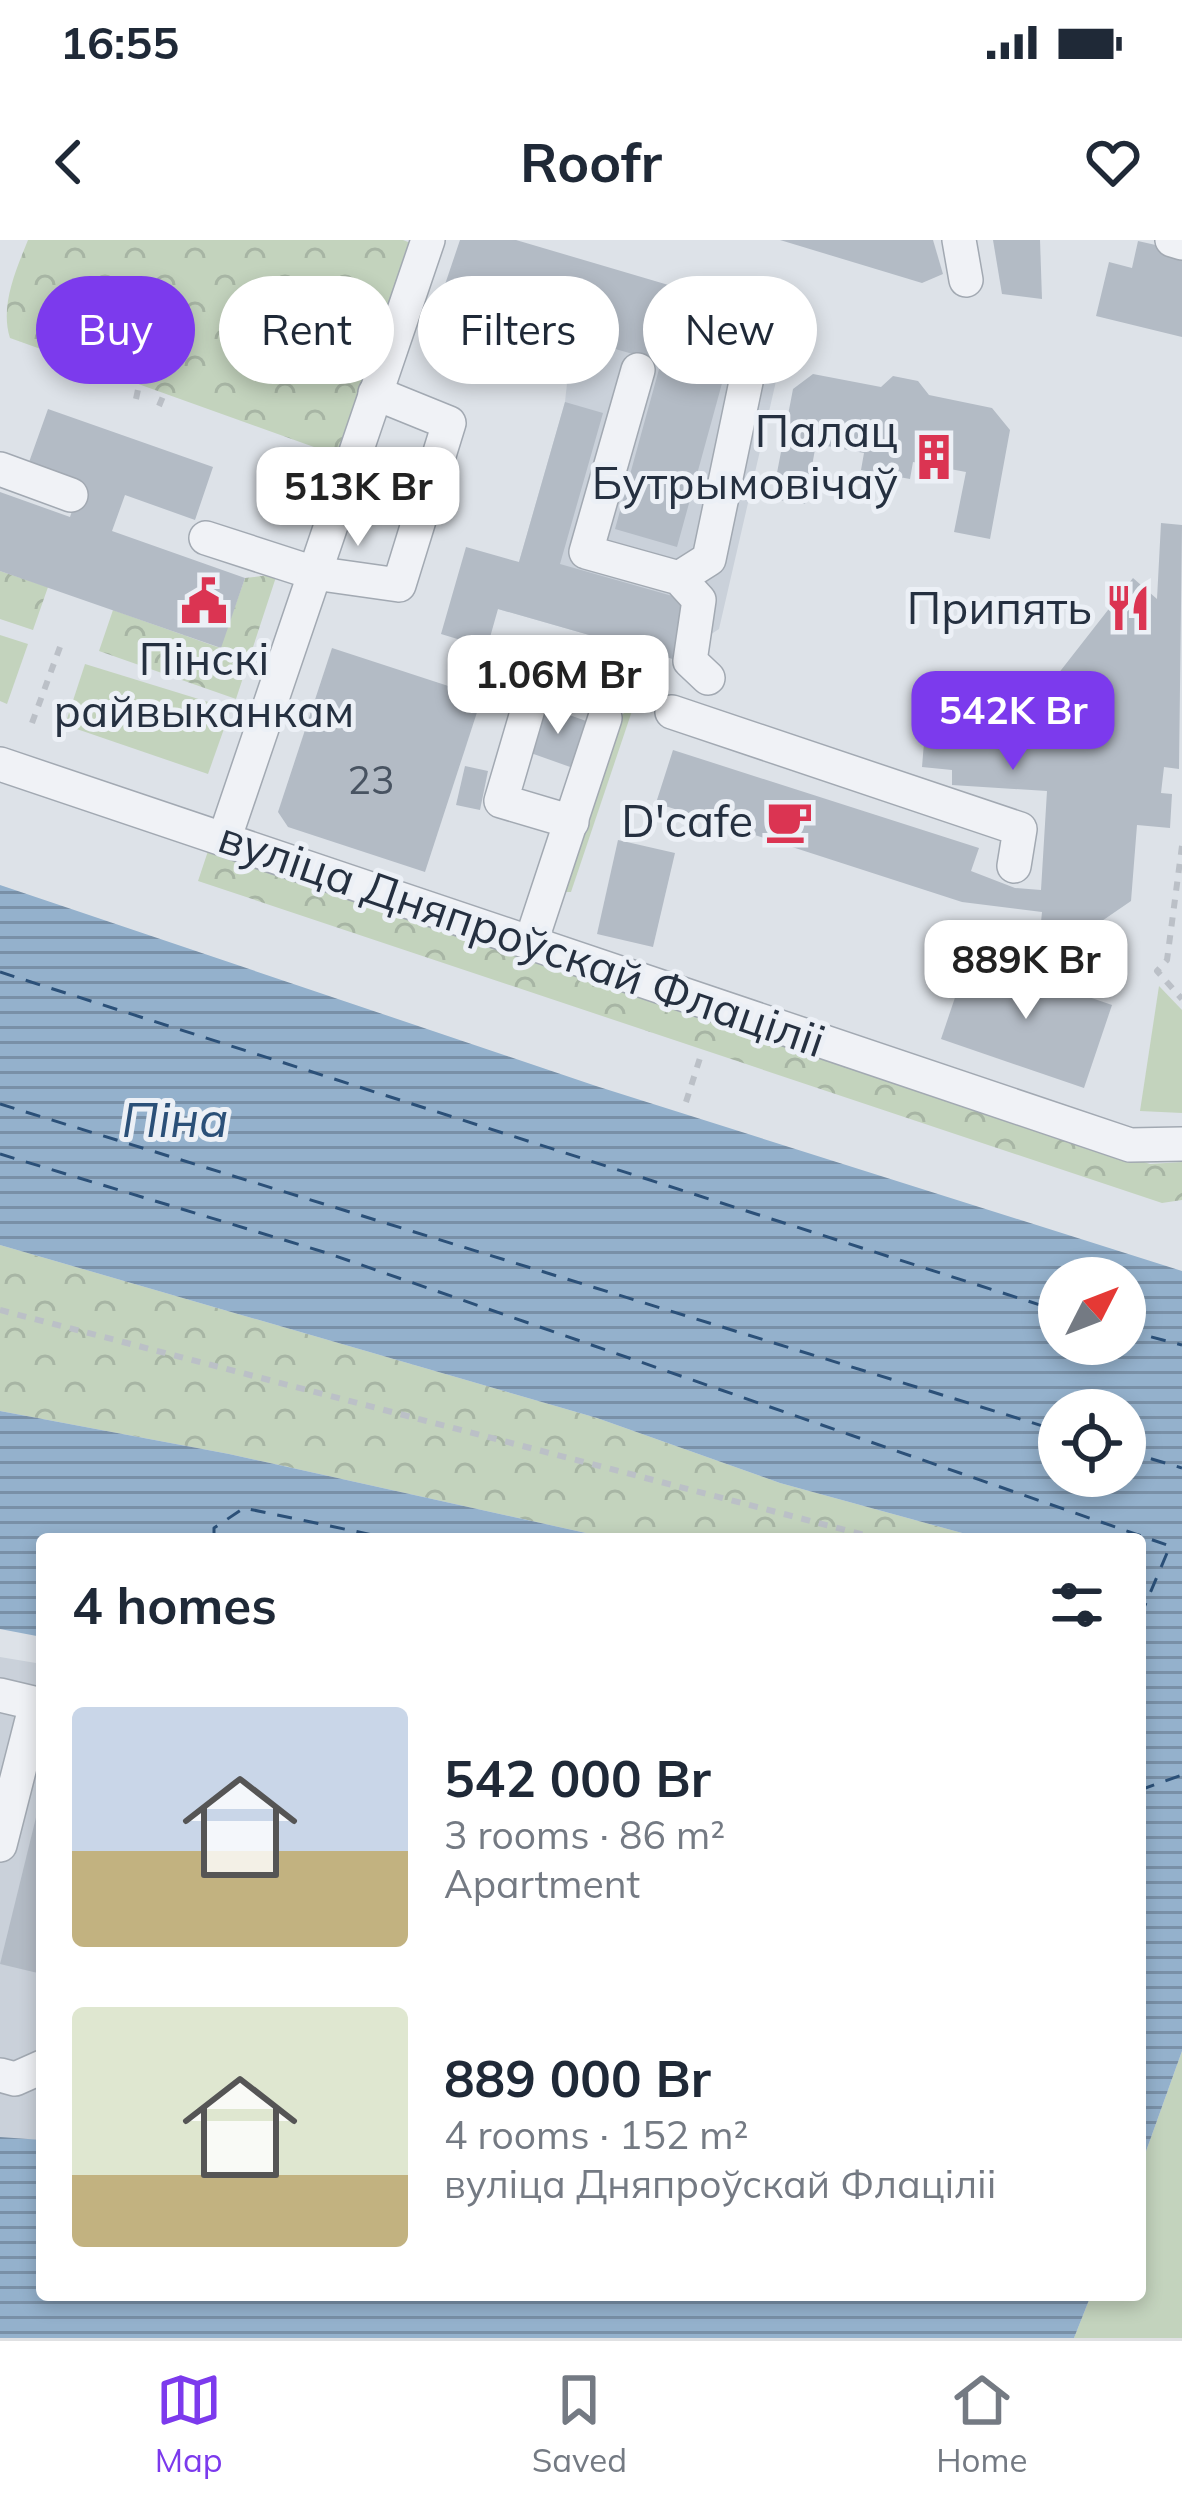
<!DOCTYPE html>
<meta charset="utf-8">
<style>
:root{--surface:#fff;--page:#f2f2f3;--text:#1f2937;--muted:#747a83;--line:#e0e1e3;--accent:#7c3aed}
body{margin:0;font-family:Mulish,sans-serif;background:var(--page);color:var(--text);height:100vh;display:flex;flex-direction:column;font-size:45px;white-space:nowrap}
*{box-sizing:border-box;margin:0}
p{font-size:39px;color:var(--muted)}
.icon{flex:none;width:66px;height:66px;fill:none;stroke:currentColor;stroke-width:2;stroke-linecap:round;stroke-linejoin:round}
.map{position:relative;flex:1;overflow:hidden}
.details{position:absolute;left:36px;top:1293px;width:1110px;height:768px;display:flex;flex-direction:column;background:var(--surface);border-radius:12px;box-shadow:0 6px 18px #0003}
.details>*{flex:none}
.top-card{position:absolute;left:36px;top:36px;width:1110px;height:108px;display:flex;gap:24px}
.needle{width:78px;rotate:48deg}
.fabs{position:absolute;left:1038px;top:1017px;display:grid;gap:24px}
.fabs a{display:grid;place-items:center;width:108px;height:108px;border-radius:50%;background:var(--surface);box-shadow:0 6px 18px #0003;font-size:60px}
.price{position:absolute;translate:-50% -102px;padding:0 27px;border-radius:24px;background:#fff;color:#222;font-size:39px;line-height:78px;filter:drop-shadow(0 3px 6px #0008)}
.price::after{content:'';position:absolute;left:50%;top:72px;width:36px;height:27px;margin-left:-18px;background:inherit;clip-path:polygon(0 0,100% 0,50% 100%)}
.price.selected{background:var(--accent);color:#fff}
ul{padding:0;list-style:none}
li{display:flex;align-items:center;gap:36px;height:300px;padding:0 36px}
li span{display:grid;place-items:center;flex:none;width:336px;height:240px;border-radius:12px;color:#555}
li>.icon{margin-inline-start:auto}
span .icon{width:144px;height:144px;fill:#fffc;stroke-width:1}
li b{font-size:51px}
h2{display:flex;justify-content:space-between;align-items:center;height:144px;padding:0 36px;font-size:51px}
.chip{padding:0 42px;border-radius:54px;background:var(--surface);box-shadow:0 6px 18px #0003;font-size:42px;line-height:108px}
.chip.selected{background:var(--accent);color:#fff}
.status{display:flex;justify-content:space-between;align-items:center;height:84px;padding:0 60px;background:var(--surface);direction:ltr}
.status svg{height:33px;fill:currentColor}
header{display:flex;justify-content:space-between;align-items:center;height:156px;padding:0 36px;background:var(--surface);font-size:54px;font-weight:700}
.tabs{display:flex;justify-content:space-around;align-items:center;height:168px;border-top:3px solid var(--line);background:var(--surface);font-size:33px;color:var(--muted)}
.tabs a{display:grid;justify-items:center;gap:6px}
.tabs .selected{color:var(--accent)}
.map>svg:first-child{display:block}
.built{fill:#cad1da}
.grass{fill:#c3d3bd}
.forest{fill:url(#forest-crowns)}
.water{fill:url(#water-rules);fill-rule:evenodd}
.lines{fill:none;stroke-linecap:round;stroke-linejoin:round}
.ferry{stroke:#2b5078;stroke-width:3;stroke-dasharray:15 12;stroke-linecap:butt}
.building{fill:#b3bbc5}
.minor-casing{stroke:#a2a9b2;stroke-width:36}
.path{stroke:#bbc0c7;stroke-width:6;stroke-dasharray:9 9;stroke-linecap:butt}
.minor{stroke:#f0f2f6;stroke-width:33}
.labels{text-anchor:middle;stroke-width:10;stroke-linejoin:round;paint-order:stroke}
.number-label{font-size:39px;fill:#485361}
.poi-label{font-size:45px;fill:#253040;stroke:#ecf0f6;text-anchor:end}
.street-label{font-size:45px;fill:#253040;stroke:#ecf0f6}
.water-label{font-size:48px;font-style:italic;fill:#2b5078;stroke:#ecf0f6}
</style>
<div class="status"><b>16:55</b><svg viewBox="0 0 49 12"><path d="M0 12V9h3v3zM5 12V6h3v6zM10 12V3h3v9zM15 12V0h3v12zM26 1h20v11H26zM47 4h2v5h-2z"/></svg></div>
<header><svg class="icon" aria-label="back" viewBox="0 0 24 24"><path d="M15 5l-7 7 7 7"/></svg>Roofr<svg class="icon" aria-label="heart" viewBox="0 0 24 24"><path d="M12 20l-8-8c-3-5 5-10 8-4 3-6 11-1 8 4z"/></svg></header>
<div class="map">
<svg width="1182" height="2098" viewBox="0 0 1182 2098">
<defs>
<pattern id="forest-crowns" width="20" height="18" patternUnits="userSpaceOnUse" patternTransform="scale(3)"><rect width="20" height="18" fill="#c3d3bd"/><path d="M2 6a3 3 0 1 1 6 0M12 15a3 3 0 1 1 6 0" fill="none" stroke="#a7b5a4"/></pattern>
<pattern id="water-rules" width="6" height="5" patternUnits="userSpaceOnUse" patternTransform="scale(3)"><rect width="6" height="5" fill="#94b1cc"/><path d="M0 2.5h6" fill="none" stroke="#7990a7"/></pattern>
</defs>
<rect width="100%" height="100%" fill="#dde2e8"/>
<!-- built -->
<g class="built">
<path d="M595,26l148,41 45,22 -69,300 -46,30 -175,-50 21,-47 46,-160 7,-65z"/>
<path d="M0,1417l42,7v631l-42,43z"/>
</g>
<!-- grass -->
<g class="grass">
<path d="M0,395l28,9 -21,60 -7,-3z"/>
<path d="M85,424l146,45 -23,65 -143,-49z"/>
<path d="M634,465l-63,187h-7l54,-174z"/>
<path d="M1159,746l23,24v103l-42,-2z"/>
<path d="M1182,1811v287h-108l17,-43h49v-127z"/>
</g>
<!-- forest -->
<g class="forest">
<path d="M28,0h375l10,4 -74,212 -329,-118c-10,-31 5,-66 18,-98z"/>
<path d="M0,331l48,16 -15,43 -33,-11z"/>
<path d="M277,334l-41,125 -137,-48 14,-41 107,38 25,-70z"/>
<path d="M208,611l942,313 32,-2v38l-20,3 -964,-322z"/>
<path d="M0,1005l597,173 183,65 204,56h-371l-384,-85 -229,-43z"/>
</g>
<!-- water -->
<g class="water">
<path d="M0,645l596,201 586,185v780l-42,117v-629h-156l-204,-56 -183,-65 -597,-173zM1125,1038v66h-66v-66zM1125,1170v66h-66v-66z"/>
<path d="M0,1171l229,43 384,85h-571v98l-42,-8z"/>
<path d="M0,1897l42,3v155h1049l-17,43h-1074z"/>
</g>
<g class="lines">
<!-- ferry -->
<g class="ferry">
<path d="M0,732l1059,339"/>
<path d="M0,864l1059,327"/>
<path d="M0,914l327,99 843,293 -30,71"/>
<path d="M1125,1090l57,15"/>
<path d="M1125,1211l57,17"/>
<path d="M214,1299v-11l30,-20 148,31"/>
<path d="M1140,1550l42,-15"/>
</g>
</g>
<!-- building -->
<g class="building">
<path d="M460,0h56l227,67 -66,240 -62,-18 46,-167 -109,-31 -9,26 -110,-37z"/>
<path d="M780,0h153l10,34 -21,9z"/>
<path d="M993,0h47l2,59 -40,-5z"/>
<path d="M1138,1l44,10v86l-86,-21 13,-54 23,6z"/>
<path d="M813,134l68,13 12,-11 25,5 11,14 63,13 18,22 -20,109 -36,-7 12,-60 -53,-10 -3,17 -49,-9 3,-17 -48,-9 -11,60 -33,-5 21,-110z"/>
<path d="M565,162l38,11 -43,151 130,37 -17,58 -175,-50 -11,39 -46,-14 25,-87 53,15z"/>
<path d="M48,169l165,58 -18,53 -70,-25 -13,36 133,47 -24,70 -221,-77v-79l70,25 11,-33 -53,-19z"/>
<path d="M1161,283l21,2 -3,244 -15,-2 -3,26 11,1 -2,34 -33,-3 -6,76 -35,24 -55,-3 1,-10 -80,-10 -306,-99 17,-53 306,98 -8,23 44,17 26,2 6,-99 -95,-6v-15l-30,-3 4,-49 89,11 118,-151 24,21z"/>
<path d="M332,408l150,49 -57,175 -137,-45 -10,-15z"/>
<path d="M544,466l45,16 -16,46 -45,-16z"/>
<path d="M465,526l23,5 -8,39 -24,-5z"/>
<path d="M618,600l57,13 -22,94 -56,-13z"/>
<path d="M969,716l143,49 -28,83 -143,-49z"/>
<path d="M42,1553v181l-42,-10z"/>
</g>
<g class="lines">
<defs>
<g id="minor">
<path d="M959,0l7,40"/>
<path d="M1172,0l10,3"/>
<path d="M638,130l-52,182 93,26 20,22 -9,61 18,17"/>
<path d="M0,229l71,26"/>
<path d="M206,298l108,35 85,12 50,-162 -74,-30"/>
<path d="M679,338l30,-19 51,-244"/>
<path d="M533,452l-32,109 71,21"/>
<path d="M672,472l348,117 -6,37"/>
<path d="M0,524l1130,381 52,-1"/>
<path d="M225,597l203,-597"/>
<path d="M531,702l74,-224"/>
<path d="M0,1455l42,10"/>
<path d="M0,1605l36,-141"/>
<path d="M0,1835l15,4 27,-12"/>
</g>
</defs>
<!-- minor casing -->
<use href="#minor" class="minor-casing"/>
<!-- path -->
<g class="path">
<path d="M136,159l3,-14"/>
<path d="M159,166l5,-12"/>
<path d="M879,271l9,-36"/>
<path d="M32,483l28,-76"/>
<path d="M1182,606l-15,114 -10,11 25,28"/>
<path d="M686,862l14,-44"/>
<path d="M0,1070l880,229"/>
</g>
<!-- minor -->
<use href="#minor" class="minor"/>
</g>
<!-- icons -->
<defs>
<symbol id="building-bare" viewBox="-9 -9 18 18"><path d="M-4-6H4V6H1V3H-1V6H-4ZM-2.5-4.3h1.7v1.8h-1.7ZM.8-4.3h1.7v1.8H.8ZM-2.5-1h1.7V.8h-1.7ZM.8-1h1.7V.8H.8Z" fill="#db3452" stroke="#ecf0f6" stroke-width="2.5" paint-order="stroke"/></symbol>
<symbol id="civic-bare" viewBox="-9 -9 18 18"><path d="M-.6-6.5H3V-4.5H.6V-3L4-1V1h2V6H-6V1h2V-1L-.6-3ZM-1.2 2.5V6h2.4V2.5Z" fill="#db3452" stroke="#ecf0f6" stroke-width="2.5" paint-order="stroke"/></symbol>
<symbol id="restaurant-bare" viewBox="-9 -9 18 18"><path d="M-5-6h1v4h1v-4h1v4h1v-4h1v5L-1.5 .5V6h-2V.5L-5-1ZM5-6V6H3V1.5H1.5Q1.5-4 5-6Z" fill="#db3452" stroke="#ecf0f6" stroke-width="2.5" paint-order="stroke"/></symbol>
<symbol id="cafe-bare" viewBox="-9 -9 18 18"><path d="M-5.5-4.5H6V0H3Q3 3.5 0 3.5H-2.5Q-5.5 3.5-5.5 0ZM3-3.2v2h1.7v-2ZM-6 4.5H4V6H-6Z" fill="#db3452" stroke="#ecf0f6" stroke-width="2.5" paint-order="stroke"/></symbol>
</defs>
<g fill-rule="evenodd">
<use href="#building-bare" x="901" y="184" width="66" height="66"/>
<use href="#civic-bare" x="171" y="328" width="66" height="66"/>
<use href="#restaurant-bare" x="1095" y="335" width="66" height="66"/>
<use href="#cafe-bare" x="756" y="548" width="66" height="66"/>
</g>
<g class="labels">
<!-- number labels -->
<g class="number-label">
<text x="371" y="554">23</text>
</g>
<!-- poi labels -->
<g class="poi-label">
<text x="898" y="207">Палац<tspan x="898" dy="52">Бутрымовічаў</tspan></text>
<text x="1092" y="384">Припять</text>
<text x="204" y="435" text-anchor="middle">Пінскі<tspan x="204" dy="52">райвыканкам</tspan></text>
<text x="753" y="597">D'cafe</text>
</g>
<!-- street labels -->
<g class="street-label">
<text transform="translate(522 699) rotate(19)" y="16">вуліца Дняпроўскай Флаціліі</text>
</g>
<!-- water labels -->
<g class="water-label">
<text x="175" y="897">Піна</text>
</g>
</g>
</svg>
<div class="fabs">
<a><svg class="needle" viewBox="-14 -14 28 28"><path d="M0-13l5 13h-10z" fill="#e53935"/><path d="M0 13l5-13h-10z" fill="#747a83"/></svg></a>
<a><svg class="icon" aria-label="locate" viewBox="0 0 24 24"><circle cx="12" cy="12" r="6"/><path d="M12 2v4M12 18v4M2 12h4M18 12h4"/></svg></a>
</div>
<b class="price" style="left:358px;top:309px">513K Br</b>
<b class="price" style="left:558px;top:497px">1.06M Br</b>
<b class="price selected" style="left:1013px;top:533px">542K Br</b>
<b class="price" style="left:1026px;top:782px">889K Br</b>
<div class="top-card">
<a class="chip selected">Buy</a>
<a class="chip">Rent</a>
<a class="chip">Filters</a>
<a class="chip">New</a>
</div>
<section class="details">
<h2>4 homes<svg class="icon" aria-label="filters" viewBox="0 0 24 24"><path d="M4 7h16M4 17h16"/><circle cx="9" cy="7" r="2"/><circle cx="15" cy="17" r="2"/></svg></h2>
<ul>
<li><span style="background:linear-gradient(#c9d6e8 60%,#c2b280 0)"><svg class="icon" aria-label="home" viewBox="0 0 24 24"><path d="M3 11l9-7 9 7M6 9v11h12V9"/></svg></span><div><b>542 000 Br</b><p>3 rooms · 86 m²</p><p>Apartment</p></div></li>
<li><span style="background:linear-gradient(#dfe7d0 70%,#c2b280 0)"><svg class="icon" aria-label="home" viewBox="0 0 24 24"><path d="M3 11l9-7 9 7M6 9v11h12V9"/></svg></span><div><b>889 000 Br</b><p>4 rooms · 152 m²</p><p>вуліца Дняпроўскай Флаціліі</p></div></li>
</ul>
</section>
</div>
<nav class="tabs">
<a class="selected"><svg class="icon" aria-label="map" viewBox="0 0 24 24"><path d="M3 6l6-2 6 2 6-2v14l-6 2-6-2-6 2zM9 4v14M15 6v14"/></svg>Map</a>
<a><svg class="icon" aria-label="saved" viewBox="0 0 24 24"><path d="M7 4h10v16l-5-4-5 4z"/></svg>Saved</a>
<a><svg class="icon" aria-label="home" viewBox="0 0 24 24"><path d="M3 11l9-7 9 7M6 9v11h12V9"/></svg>Home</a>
</nav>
